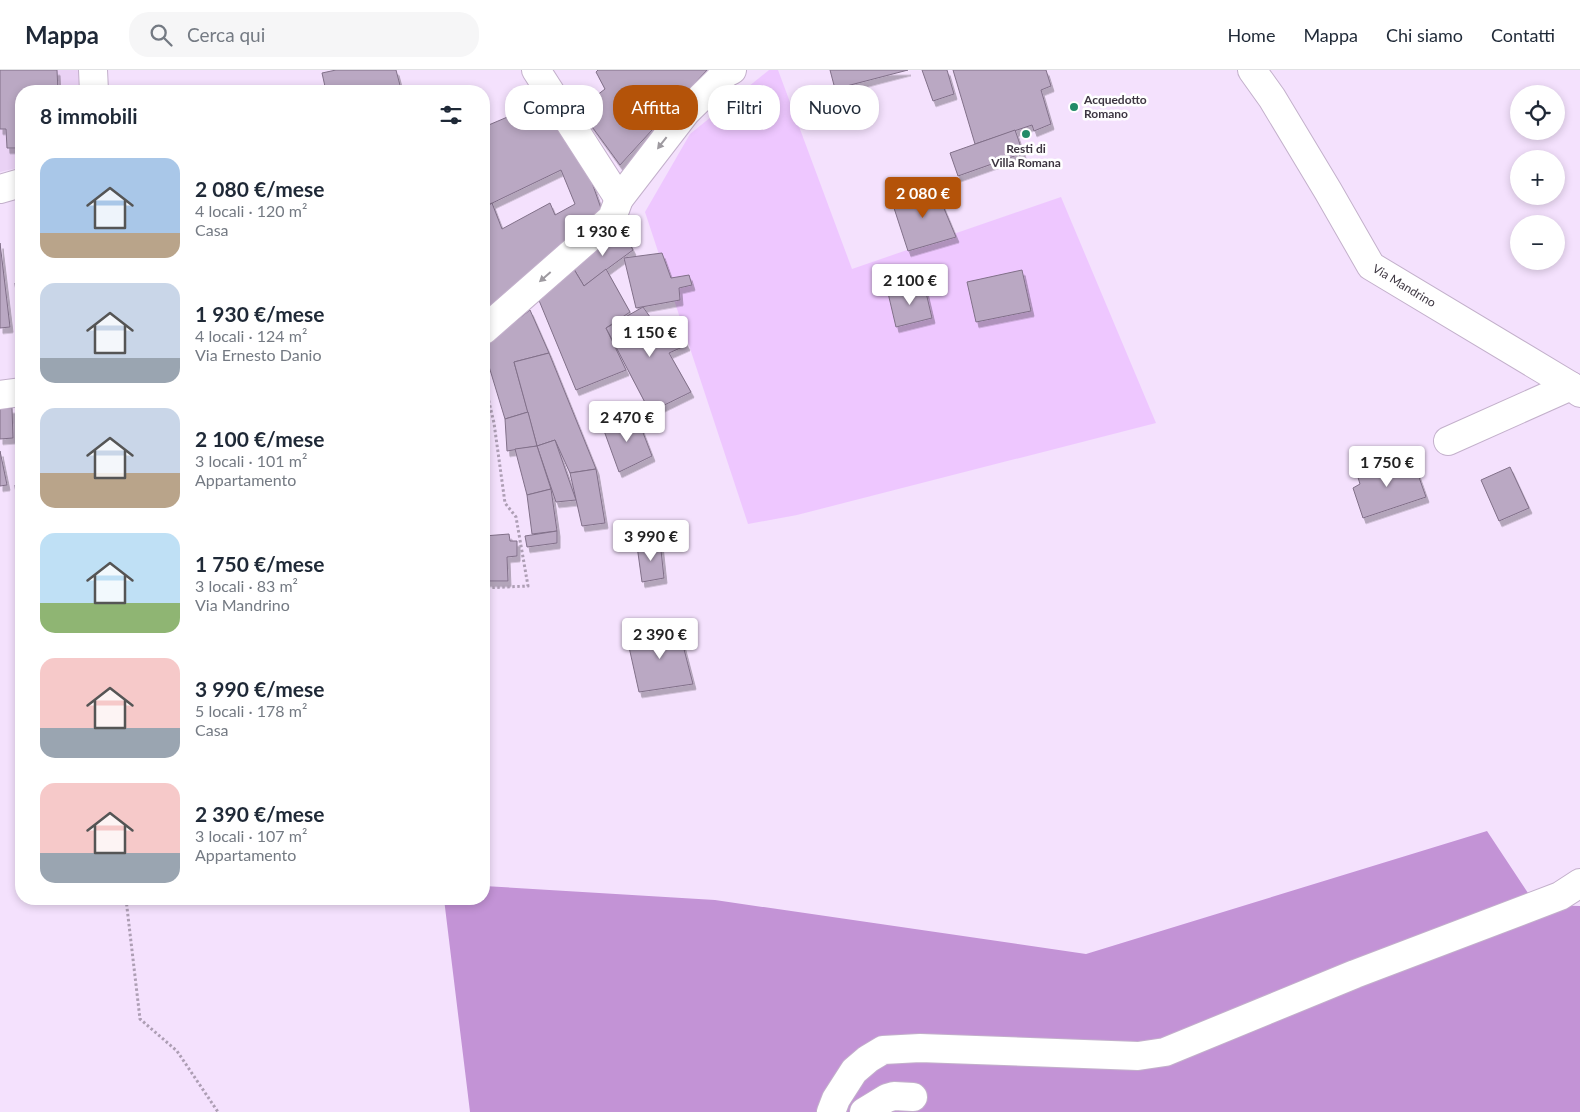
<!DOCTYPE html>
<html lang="it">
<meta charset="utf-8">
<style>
:root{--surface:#fff;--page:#f6f6f7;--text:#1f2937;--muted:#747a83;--line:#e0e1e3;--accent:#b45309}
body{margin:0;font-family:Lato,sans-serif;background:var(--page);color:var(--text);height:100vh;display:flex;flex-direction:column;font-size:19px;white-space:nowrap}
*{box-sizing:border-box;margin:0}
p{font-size:16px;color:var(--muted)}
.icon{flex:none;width:28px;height:28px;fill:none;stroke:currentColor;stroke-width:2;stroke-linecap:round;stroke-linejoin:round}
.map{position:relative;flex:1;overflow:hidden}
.sheet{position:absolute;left:15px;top:15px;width:475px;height:820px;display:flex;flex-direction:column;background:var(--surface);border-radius:20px;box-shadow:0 2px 8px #0003}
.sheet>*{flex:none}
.top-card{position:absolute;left:505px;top:15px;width:475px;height:45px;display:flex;gap:10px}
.controls{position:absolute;left:1510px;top:15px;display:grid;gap:10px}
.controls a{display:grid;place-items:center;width:55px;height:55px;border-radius:50%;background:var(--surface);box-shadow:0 2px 8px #0003;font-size:25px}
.price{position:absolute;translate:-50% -42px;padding:0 11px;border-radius:5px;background:#fff;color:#222;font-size:16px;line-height:32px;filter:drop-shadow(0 1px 2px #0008)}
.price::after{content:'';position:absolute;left:50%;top:30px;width:15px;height:11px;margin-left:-8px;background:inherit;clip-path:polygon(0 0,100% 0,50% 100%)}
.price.current{background:var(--accent);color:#fff}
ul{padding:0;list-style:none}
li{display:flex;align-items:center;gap:15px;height:125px;padding:0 25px}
li span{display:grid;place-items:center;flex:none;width:140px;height:100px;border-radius:15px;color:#555}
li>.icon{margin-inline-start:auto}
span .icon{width:60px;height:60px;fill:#fffc;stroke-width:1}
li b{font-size:21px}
h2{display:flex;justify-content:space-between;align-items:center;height:60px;padding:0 25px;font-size:21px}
.tag{padding:0 18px;border-radius:20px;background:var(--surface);box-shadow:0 2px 8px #0003;font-size:18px;line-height:45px}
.tag.current{background:var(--accent);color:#fff}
header{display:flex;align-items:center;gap:30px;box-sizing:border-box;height:70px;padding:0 25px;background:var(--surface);border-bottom:1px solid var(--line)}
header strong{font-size:24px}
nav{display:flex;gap:28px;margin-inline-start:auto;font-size:18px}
.search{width:350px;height:45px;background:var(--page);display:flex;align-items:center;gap:12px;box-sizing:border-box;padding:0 18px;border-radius:20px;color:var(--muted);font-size:19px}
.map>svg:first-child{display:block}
.built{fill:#ead2f5}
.green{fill:#eec7ff}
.forest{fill:#c393d6}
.building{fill:#baa8c3;stroke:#817089;filter:url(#shadow)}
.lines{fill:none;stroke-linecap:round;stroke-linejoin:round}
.minor-casing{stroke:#c3b0cb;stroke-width:30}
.path{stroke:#ad9eb4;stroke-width:3;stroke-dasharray:2.5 2.5;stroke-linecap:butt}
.minor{stroke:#fff;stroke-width:28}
.oneway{fill:#9e9aa0}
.poi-dot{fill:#228b68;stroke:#fff;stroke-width:2}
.labels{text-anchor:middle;stroke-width:5;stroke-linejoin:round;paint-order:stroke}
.poi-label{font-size:12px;font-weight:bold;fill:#3d3641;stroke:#fff;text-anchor:start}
.street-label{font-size:12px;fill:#3d3641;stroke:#fff}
</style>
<header>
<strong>Mappa</strong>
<div class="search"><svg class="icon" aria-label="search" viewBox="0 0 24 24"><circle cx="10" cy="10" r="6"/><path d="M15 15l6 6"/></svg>Cerca qui</div>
<nav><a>Home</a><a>Mappa</a><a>Chi siamo</a><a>Contatti</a></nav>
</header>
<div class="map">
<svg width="1580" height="1042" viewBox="0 0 1580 1042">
<defs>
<filter id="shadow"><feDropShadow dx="3" dy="5.5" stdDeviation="0" flood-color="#0004"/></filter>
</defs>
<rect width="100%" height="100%" fill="#f4e1fd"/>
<!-- built -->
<path class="built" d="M0,0h82l1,21h-62v76l-21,5z"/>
<!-- green -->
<path class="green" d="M769,0h9l74,199 209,-72 95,226 -359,92 -49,9 -103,-312 45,-78z"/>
<!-- forest -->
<path class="forest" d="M1487,761l49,74 44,1v206h-1110l-26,-213h40v-13l231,14 371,54z"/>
<!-- building -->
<g class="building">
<path d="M0,0h57l1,21h-37v57h-14l-1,-19h-6z"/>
<path d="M336,0h60l5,19 -9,2h-66l-4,-18z"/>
<path d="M598,0h109l-87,95 -41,-56 26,-20 -9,-17z"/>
<path d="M830,0h78l-73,19z"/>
<path d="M922,0h25l7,24 -21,7z"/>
<path d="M953,0h93l5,16 -10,4 10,34 -17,7 -2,-6 -57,19z"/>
<path d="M545,31l38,56 20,57 -113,101 -6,-15v-92l8,-5 10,26 48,-26 5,12 20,-11 -14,-34 -77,37v-80z"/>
<path d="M1015,60l8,23 -65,23 -8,-23z"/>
<path d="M935,117l21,50 -48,14 -15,-46 15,-5 -2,-6z"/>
<path d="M622,158l11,22 -49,36 -12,-20z"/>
<path d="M0,173l10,84 -10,1z"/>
<path d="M662,183l9,25 18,-3 3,10 -13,3 1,12 -44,8 -12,-50z"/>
<path d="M572,196l12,20 22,-17 24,43 -24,16 20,42 -50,20 -38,-92z"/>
<path d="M1022,200l9,41 -55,11 -9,-40z"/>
<path d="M15,213h6v59z"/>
<path d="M924,214l8,34 -36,9 -8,-34z"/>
<path d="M643,237l17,24 13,-9 14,23 -18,8 22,39 -41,20 -44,-84z"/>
<path d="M530,240l19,43 -35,9 14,50 -23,7 -21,-69v-4z"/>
<path d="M549,283l47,116 -26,4 -15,-33 -18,6 -23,-84z"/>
<path d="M0,338h12l1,30 -13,1z"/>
<path d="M528,342l9,34 -30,5 -2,-32z"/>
<path d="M637,347l15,39 -33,16 -16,-44z"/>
<path d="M555,370l21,60 -20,2 -19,-56z"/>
<path d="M537,376l14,43 -24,6 -12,-46z"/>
<path d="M0,381l7,34 -7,1z"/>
<path d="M1395,388l5,13 15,-5 11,31 -63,21 -10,-30 7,-4 -4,-13z"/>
<path d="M1510,397l19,41 -30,13 -18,-41z"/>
<path d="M596,399l9,54 -23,3 -12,-53z"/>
<path d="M21,414v41l-2,1 -4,-41z"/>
<path d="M551,419l6,42 -25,3 -5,-39z"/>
<path d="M557,461v12l-30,4 -2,-11z"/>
<path d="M509,464l1,7h7v15l-10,1 1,24h-24v-45z"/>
<path d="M660,471l4,37 -22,4 -5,-36z"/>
<path d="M678,556l15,58 -54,8 -12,-54z"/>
</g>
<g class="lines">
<defs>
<g id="minor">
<path d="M93,0l1,21"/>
<path d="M536,0l83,129"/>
<path id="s1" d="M1252,0l20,28 56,93 43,75 200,120 9,7"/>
<path d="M0,119l21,-6"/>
<path d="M484,260l128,-112 7,-19 67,-87 40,-39 6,-3"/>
<path d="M0,325l21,-3"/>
<path d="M1448,371l123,-55"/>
<path d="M831,1042l5,-13 18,-28 14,-12 15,-9 37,-2 218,8 27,-4 190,-78 205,-78 20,-13"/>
<path d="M864,1042l23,-14 7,-2 19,1"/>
</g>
</defs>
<!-- minor casing -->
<use href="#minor" class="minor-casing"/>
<!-- path -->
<g class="path">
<path d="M484,311l10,42 11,80 11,14 12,69 -44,2"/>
<path d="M126,829l14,120 37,32 41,61"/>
</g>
<!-- minor -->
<use href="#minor" class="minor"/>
</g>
<!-- one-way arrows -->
<defs><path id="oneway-solid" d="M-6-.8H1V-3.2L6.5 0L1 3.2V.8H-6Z" transform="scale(1.25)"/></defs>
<g class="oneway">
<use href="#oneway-solid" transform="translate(662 73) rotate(128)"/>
<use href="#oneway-solid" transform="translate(545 207) rotate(139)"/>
</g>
<!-- markers -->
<g class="poi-dot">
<circle cx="1074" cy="37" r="5"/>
<circle cx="1026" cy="64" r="5"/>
</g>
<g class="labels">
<!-- poi labels -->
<g class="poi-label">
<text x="1084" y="34">Acquedotto<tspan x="1084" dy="14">Romano</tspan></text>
<text x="1026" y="83" text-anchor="middle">Resti di<tspan x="1026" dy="14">Villa Romana</tspan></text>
</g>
<!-- street labels -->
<g class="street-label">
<text dy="4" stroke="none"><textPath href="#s1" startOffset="268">Via Mandrino</textPath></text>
</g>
</g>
</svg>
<div class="controls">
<a><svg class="icon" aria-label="locate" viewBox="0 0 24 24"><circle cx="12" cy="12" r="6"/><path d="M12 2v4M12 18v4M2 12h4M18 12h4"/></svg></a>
<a>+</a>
<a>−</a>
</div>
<b class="price current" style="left:923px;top:149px">2 080 €</b>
<b class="price" style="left:603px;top:187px">1 930 €</b>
<b class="price" style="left:910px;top:236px">2 100 €</b>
<b class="price" style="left:650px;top:288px">1 150 €</b>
<b class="price" style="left:627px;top:373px">2 470 €</b>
<b class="price" style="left:1387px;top:418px">1 750 €</b>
<b class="price" style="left:651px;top:492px">3 990 €</b>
<b class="price" style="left:660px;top:590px">2 390 €</b>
<div class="top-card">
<a class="tag">Compra</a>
<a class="tag current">Affitta</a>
<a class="tag">Filtri</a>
<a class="tag">Nuovo</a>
</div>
<section class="sheet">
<h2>8 immobili<svg class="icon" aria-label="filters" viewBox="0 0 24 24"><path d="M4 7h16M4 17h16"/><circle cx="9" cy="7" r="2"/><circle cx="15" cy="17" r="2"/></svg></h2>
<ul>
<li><span style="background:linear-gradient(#a9c7e8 75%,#b9a48a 0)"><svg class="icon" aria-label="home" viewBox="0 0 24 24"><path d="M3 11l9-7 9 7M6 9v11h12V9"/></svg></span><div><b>2 080 €/mese</b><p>4 locali · 120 m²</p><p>Casa</p></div></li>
<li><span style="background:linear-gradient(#c9d6e8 75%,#9aa5b1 0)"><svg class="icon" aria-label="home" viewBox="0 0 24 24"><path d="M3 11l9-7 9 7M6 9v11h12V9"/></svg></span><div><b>1 930 €/mese</b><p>4 locali · 124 m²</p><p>Via Ernesto Danio</p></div></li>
<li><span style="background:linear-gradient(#c9d6e8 65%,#b9a48a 0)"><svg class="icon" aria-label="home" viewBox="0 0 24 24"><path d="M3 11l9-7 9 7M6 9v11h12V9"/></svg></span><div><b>2 100 €/mese</b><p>3 locali · 101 m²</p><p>Appartamento</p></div></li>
<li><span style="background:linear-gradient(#bfe0f5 70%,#8fb573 0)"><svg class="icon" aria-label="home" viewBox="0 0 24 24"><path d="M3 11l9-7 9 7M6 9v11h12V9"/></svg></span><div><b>1 750 €/mese</b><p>3 locali · 83 m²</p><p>Via Mandrino</p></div></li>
<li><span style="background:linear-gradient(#f6c9c9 70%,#9aa5b1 0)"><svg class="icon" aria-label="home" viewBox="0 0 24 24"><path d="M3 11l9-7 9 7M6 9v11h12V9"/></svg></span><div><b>3 990 €/mese</b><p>5 locali · 178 m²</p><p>Casa</p></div></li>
<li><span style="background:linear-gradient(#f6c9c9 70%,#9aa5b1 0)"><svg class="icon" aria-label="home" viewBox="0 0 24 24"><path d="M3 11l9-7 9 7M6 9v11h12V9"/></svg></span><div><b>2 390 €/mese</b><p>3 locali · 107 m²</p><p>Appartamento</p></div></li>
</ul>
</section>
</div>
